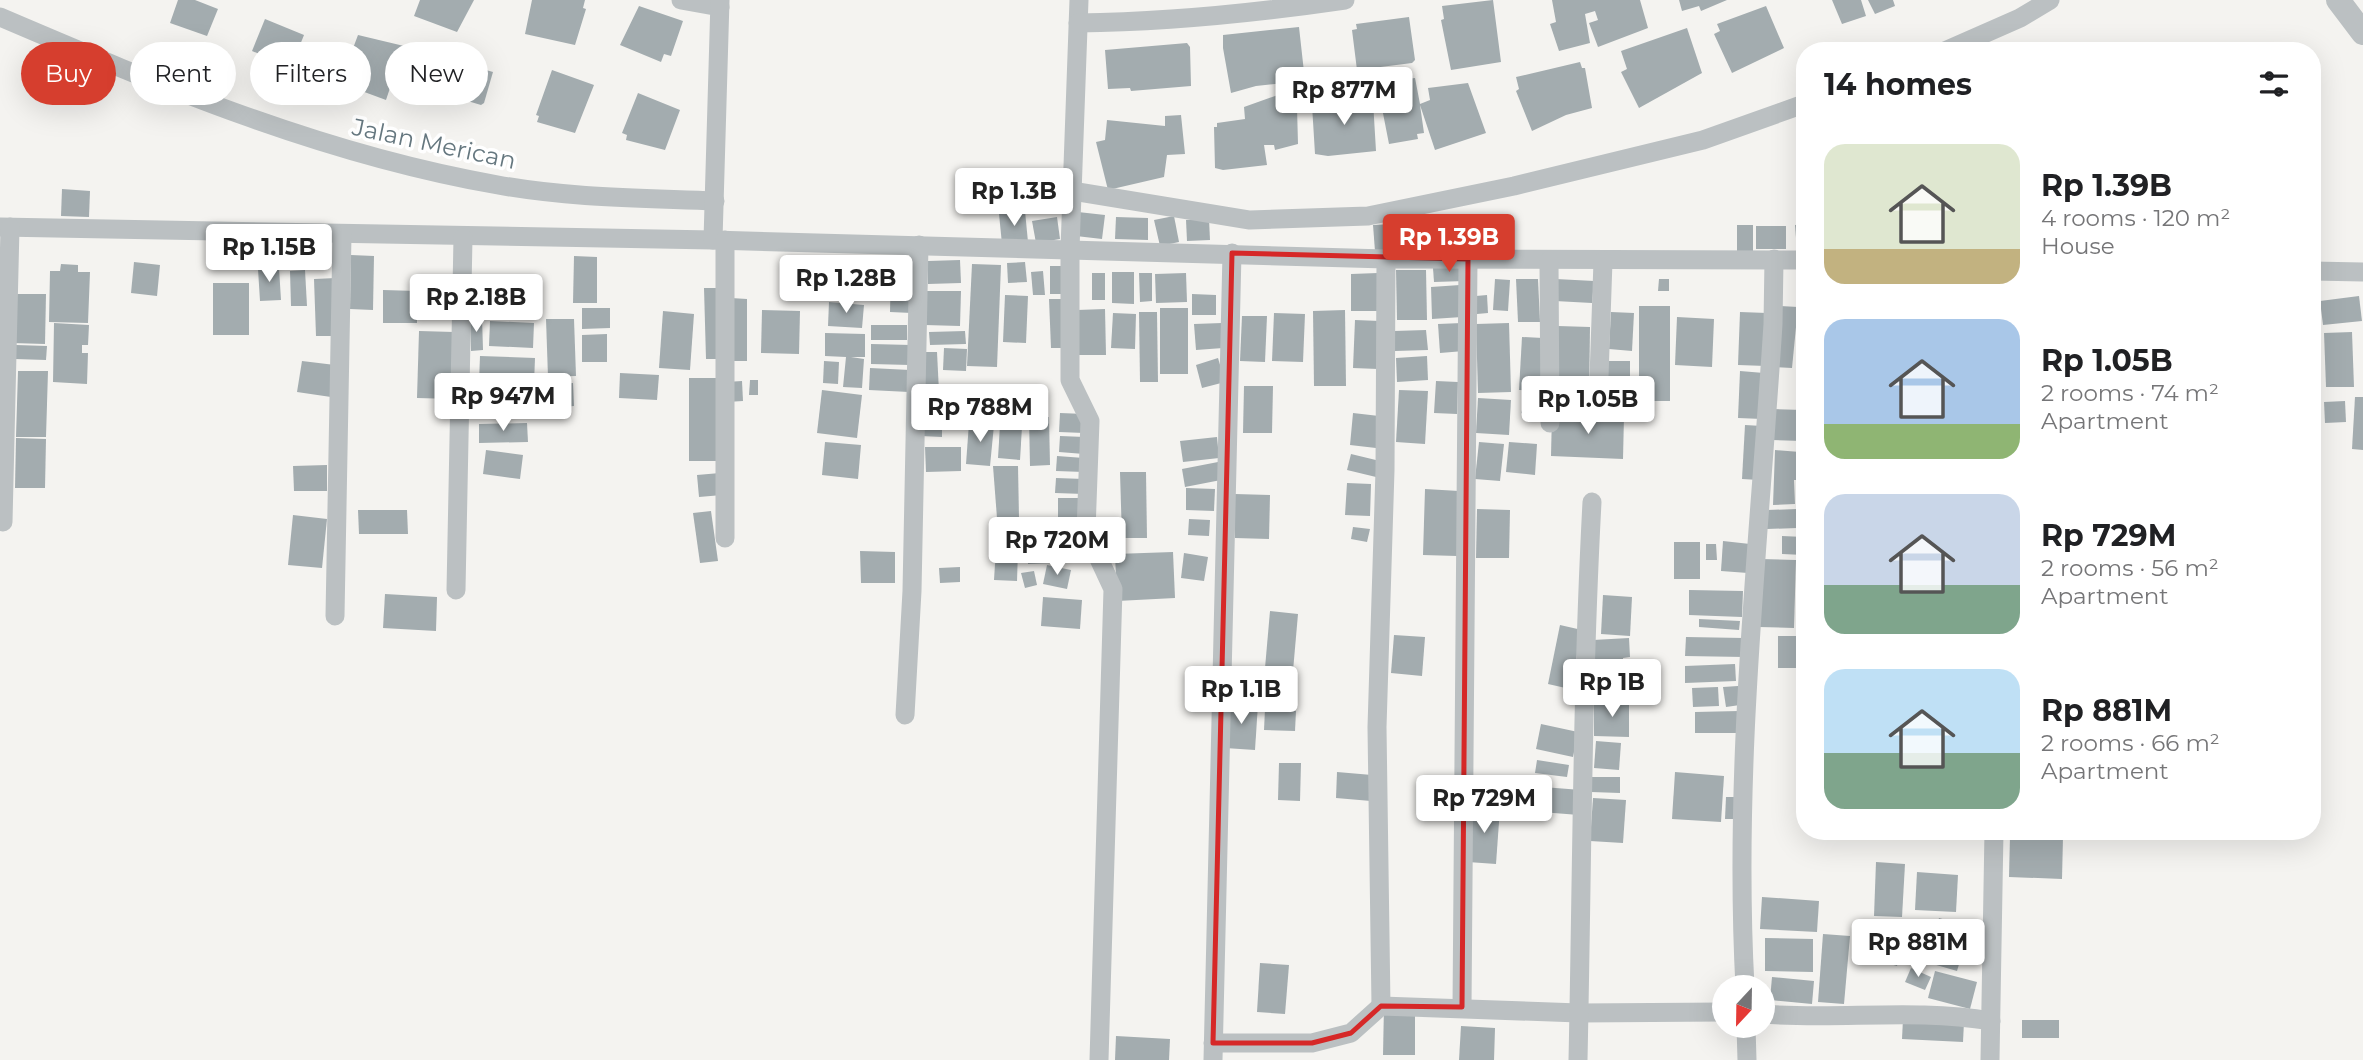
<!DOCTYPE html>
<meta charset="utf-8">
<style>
:root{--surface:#fff;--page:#f6f6f6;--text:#202124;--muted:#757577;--accent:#d63e2e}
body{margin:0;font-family:Montserrat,sans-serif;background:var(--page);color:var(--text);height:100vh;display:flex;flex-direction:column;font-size:26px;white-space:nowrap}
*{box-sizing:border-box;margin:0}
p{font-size:23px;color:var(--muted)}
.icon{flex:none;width:38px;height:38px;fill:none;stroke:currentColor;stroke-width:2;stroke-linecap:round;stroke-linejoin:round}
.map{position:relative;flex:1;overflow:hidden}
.side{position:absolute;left:1796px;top:42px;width:525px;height:798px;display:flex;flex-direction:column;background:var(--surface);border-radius:28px;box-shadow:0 7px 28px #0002}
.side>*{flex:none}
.top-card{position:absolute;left:21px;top:42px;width:665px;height:63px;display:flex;gap:14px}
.needle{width:46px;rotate:202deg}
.tools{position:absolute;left:1712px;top:975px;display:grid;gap:14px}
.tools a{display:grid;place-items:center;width:63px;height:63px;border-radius:50%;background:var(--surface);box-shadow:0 7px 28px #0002;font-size:35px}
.price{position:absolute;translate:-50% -60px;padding:0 16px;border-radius:7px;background:#fff;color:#222;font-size:23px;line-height:46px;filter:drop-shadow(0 2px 4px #0008)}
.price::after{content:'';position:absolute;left:50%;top:42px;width:21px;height:16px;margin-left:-10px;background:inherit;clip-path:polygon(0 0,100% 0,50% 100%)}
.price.selected{background:var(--accent);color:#fff}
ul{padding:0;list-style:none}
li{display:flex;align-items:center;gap:21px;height:175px;padding:0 28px}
li span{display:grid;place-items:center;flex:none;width:196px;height:140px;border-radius:21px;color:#555}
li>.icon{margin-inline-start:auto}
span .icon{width:84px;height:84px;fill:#fffc;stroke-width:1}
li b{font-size:30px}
h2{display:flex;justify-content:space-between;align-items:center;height:84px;padding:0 28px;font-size:30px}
.pill{padding:0 24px;border-radius:32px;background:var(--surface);box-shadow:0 7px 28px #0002;font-size:24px;line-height:63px}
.pill.selected{background:var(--accent);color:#fff}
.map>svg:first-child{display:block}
.building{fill:#a3acaf}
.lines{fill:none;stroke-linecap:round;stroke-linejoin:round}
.minor{stroke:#bbc0c2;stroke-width:19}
.tertiary{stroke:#bbc0c2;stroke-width:24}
.marked{fill:none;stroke:#d62828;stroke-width:5;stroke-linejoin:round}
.labels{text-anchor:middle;stroke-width:7;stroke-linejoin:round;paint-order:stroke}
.street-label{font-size:24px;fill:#65777f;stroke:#fff}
</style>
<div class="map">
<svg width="2363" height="1060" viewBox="0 0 2363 1060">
<rect width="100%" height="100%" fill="#f4f3f0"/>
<!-- building -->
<g class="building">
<path d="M178,0h17l23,9 -11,27 -37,-13z"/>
<path d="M420,0h54l-17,32 -43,-16z"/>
<path d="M532,0h53l-2,8 3,1 -11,36 -50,-11z"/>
<path d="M1493,0l8,62 -50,8 -10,-50 3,-1 -2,-13z"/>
<path d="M1552,0h88l8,28 -50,19 -9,-24 9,-3 -3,-9 -10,3 5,29 -31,8 -9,-27 6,-2z"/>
<path d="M1679,0h48l-26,11 -2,-5 -17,5z"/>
<path d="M1832,0h29l5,16 -24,8z"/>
<path d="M1868,0h25l2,6 -20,8z"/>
<path d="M639,6l44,15 -12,35 -7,-2 -3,8 -41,-17z"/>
<path d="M1766,6l18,42 -52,25 -18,-39 6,-3 -3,-7z"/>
<path d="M1409,17l6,43 -3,3 -55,7 -5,-40 5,-1 -1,-5z"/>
<path d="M265,19l39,16 -13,32 -39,-16z"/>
<path d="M1299,27l6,54 -49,5 -25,7 -8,-45v-13z"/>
<path d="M1687,28l15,45 -63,35 -18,-36 6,-3 -6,-18z"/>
<path d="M358,35l46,11 -18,54 -46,-17z"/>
<path d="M1187,43l3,4 1,39 -60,5 -1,-3 -22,1 -3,-39z"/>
<path d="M448,59l45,13 -9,31 -3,2 -47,-14 9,-30z"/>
<path d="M1580,62l2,6h3l7,40 -26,7 -34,16 -16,-40 3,-2 -3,-12z"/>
<path d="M552,70l42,15 -19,48 -38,-11 2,-6 -3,-1z"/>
<path d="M1415,78l5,26 10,-4 -2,-12 40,-5 18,50 -51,17 -15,-45 4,28 -7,1 1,5 -29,5 -9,-46 6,-2 -2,-14z"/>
<path d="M638,93l42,17 -15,40 -39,-10 1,-5 -5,-2z"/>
<path d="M1278,95l4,12h15l1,37 -23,6 -1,-5h-10l3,20 -44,5 -8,-2 -1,-41h3v-4l28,-4 -1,-12z"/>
<path d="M1363,97l1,5 9,-1 3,50 -48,5 -13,-2 -3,-49z"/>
<path d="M1181,115l4,39 -18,1 -3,22 -56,13 -12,-48 9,-2 2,-20 58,6v-10z"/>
<path d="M62,189l28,2 -1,26 -28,-1z"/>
<path d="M1025,211l3,31 -26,2 -3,-30z"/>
<path d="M1078,212l27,3 -3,24 -26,-3z"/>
<path d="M1174,216l5,26 -19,4 -6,-26z"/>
<path d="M1057,217l3,22 -24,4 -4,-22z"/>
<path d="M1116,217l32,1v22l-33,-1z"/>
<path d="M1209,219l1,21 -23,1 -1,-21z"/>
<path d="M1417,223l1,15 -17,2 -1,-15z"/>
<path d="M1395,224l2,25 -22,2 -2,-26z"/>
<path d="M1439,224h11l-1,20 -11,-1z"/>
<path d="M1804,224v27h-7l-2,-26z"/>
<rect x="1737" y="225" width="16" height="26"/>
<path d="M1423,226h10l-1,19 -10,-1z"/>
<rect x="1756" y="226" width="30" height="23"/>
<path d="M351,255l23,1 -1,54 -23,-1z"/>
<path d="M574,256l23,1v46h-24z"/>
<path d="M960,260l1,23 -33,1v-23z"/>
<path d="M134,262l26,3 -3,31 -26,-3z"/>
<path d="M1025,262l2,20 -19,1 -1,-20z"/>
<path d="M61,264l17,1v7h12l-2,51 -39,-1 1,-51h10z"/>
<path d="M972,264l29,1 -4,102 -30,-1z"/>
<path d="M830,266l32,2 -1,31 -33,-2z"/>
<path d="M1050,266h18l1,28h-19z"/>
<path d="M891,267l23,2 -2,44 -22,-1z"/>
<path d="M1464,267l1,14 -31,1 -1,-14z"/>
<path d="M279,268l2,32 -21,1 -2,-32z"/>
<path d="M305,270l2,36h-16l-1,-35z"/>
<path d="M1396,270h30l1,50h-30z"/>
<path d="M1043,271l2,24h-12l-2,-23z"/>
<path d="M1112,272h22v32l-22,-1z"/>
<rect x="1092" y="273" width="13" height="27"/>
<path d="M1139,273h13v28l-12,1z"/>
<path d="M1186,273l1,29 -31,1 -1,-29z"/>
<path d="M1378,273v38h-27v-37z"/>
<path d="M336,278l2,58h-22l-2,-57z"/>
<path d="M1495,279l15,1 -2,31 -15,-1z"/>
<path d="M1516,279h22l2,43h-22z"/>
<path d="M1556,279l38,2 -2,22 -37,-2z"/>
<path d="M1659,279h10v12h-11z"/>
<rect x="213" y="283" width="36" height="52"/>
<path d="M1460,285l2,32 -30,2 -1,-32z"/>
<path d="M704,288h15l2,71h-15z"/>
<path d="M383,290l34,1v32h-34z"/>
<path d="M926,291h35l-1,35 -35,-1z"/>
<path d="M13,294h33l-1,50 -33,-1z"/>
<path d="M1192,294l24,1v20h-24z"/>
<path d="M1005,295l23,1 -2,47 -23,-1z"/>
<path d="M1487,295l1,18 -11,1 -1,-18z"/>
<path d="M2359,296l3,25 -39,4 -3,-24z"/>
<path d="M731,298l16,1v62h-16z"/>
<path d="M1049,299h16l1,49h-15z"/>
<path d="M829,302l35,3 -2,23 -34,-2z"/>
<rect x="1639" y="306" width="31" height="95"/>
<path d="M1780,306l18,1 -6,61 -17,-1z"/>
<path d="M582,308h28v20l-28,1z"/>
<rect x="1160" y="308" width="28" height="66"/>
<path d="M1105,309l1,46h-28l-1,-45z"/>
<path d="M762,310l38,1 -1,43 -38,-1z"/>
<path d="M1345,310l1,76h-32l-1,-75z"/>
<path d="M663,311l31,3 -4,56 -31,-2z"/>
<path d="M1139,312h18l1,70h-18z"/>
<path d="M1611,312l23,1 -2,38 -23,-2z"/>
<path d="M1740,312l27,1 -1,53 -28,-1z"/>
<path d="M1113,313l23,1 -1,35 -24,-1z"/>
<path d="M1274,313l31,1 -2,48 -31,-1z"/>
<path d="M1802,314h2v67h-7z"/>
<path d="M1242,316h25l-2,46 -25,-1z"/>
<path d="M470,317h12l1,33 -12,1z"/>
<path d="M1677,317l37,2 -2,48 -37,-2z"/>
<path d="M546,319h28l2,57 -28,1z"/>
<path d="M1355,320l25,1 -2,48 -25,-1z"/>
<path d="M490,321l44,2 -1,25 -44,-2z"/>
<path d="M54,323l35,2 -1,20h-6v8h6l-1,31 -34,-2z"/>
<path d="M1222,323l1,25 -27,2 -2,-26z"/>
<path d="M1462,323l2,28 -24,2 -2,-29z"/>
<path d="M1509,323l2,69 -33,1 -2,-69z"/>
<rect x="871" y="325" width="36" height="15"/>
<path d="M1558,326l32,1 -1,74 -32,-1z"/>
<path d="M1426,330l2,20 -33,1 -1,-20z"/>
<path d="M419,331l35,1 -1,67 -36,-1z"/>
<path d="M965,331l1,13 -36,1 -1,-13z"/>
<path d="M2352,332l2,55h-28l-2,-54z"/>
<path d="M825,333l40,1v23h-14l13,2 -2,29 -19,-1 3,-30 -21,-1z"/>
<path d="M607,334v28h-25v-27z"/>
<path d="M1522,337l21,1 -3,53 -21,-1z"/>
<path d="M871,344l40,1 -1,20 -39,-1z"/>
<path d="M16,345l31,1 -1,14 -31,-1z"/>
<path d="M944,348l23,1 -1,22 -23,-1z"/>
<path d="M923,352h14l2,40 -14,1z"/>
<path d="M480,356l55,2 -1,26 -55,-2z"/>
<path d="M1427,356l1,24 -31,2 -1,-24z"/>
<path d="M1218,358l7,24 -23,6 -6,-23z"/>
<path d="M302,361l33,4 -4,32 -34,-5z"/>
<path d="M824,361l15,1 -1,22 -15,-1z"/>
<rect x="1604" y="361" width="26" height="22"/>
<path d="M870,368l40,2 -1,22 -40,-2z"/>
<path d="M18,371h30l-2,66h-30z"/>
<path d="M1740,371l24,2 -2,46 -24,-1z"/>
<path d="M620,373l39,2 -2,25 -38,-2z"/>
<path d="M689,378h29l1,83h-30z"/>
<path d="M750,380h8v15h-9z"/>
<path d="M742,381l1,20 -16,1 -1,-20z"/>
<path d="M1436,381l22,1 -1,32 -23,-1z"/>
<path d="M573,383l1,23 -25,2 -2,-23z"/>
<path d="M1244,386h29l-1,47h-29z"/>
<rect x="479" y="389" width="47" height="26"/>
<path d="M822,390l40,5 -5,43 -40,-5z"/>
<path d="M1399,390l29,1 -3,53 -29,-2z"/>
<path d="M2355,397h8v53l-11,-1z"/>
<path d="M1478,398l33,2 -2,35 -33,-2z"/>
<path d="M1525,401l21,7 -4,12 -21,-7z"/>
<path d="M2345,401l1,21 -21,1 -1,-21z"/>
<path d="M1773,409l30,1 -1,31 -30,-1z"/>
<path d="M1060,413l25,1 -1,19 -25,-1z"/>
<path d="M1353,413l26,3 -3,32 -26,-3z"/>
<path d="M1552,413l72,3 -1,43 -72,-3z"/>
<path d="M1029,417h20l1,48 -20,1z"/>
<path d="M922,421l20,1v15l-21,-1z"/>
<path d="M527,423l1,19 -49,1v-19z"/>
<path d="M969,423l25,2 -4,41 -24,-2z"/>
<path d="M1000,425l22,2 -2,33 -22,-2z"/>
<path d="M1745,425l17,1 -3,54 -17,-1z"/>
<path d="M1060,436l25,1 -1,17 -25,-2z"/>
<path d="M1217,437l2,21 -36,4 -3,-21z"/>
<path d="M16,438l30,1 -1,49h-30z"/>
<path d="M825,442l36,3 -3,34 -36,-4z"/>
<path d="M1479,442l25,2 -4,37 -25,-2z"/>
<path d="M1509,442l28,2 -2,31 -29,-3z"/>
<path d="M925,447h36v24l-35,1z"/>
<path d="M486,450l37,5 -3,24 -37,-5z"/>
<path d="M1775,450l25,2 -3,28h-3l1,24 -22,1z"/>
<path d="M1351,454l29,7 -4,16 -29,-7z"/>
<path d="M1057,456l27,2v14l-28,-1z"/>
<path d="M1218,462l3,18 -36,7 -3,-18z"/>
<path d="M327,465v26h-33l-1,-25z"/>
<path d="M993,466h25l1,52h-22z"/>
<path d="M1120,472h26l1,66h-25z"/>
<path d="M720,473l2,22 -23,2 -2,-22z"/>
<path d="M1056,478l28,1v15l-29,-1z"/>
<path d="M1347,483l24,1 -1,32 -25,-1z"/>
<path d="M1186,488l29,1 -1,22 -28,-1z"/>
<path d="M1425,489l34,2 -2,65 -34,-1z"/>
<path d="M1235,494l35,1 -1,44 -34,-1z"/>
<rect x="1058" y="498" width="25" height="23"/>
<path d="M1477,509l33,1 -1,48h-33z"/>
<path d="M1797,509v19l-30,1v-19z"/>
<path d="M358,510h49l1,24h-49z"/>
<path d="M711,511l7,50 -18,2 -7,-50z"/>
<path d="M293,515l34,4 -5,49 -34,-3z"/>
<path d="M1189,519l21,1 -1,16 -21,-1z"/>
<path d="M998,521l24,4 -3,20 -24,-4z"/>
<path d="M1353,527l17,2 -3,13 -16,-3z"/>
<path d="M1782,536l22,1v18l-22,-1z"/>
<path d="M1051,537l2,26 -25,1 -2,-25z"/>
<path d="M1723,541l27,3 -2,29 -27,-2z"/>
<rect x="1674" y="542" width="26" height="37"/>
<path d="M1706,544h10l1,16h-11z"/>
<path d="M996,549l22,1 -1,31 -23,-1z"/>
<path d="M860,551l35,1v31h-34z"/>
<path d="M1173,552l2,46 -58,3 -2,-47z"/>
<path d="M1184,553l24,4 -4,24 -23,-3z"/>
<path d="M1761,559l35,1 -2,68 -35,-1z"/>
<path d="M1047,565l24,5 -4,19 -24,-5z"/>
<path d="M960,567v15l-20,1 -1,-15z"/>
<path d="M1034,571l3,14 -12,3 -4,-15z"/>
<path d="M1801,571h3v31h-5z"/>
<path d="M1689,590l54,1 -1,26 -53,-2z"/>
<path d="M385,594l52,3 -1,34 -53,-3z"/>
<path d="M1603,595l29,2 -2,39 -29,-2z"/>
<path d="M1043,597l39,3 -2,29 -39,-3z"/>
<path d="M1270,611l28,3 -5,57 -28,-3z"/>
<path d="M1699,619l41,2 -1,9 -40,-3z"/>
<path d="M1560,625l22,5 -12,59 -22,-5z"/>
<path d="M1394,635l31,2 -3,39 -31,-3z"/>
<rect x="1778" y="636" width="26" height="32"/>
<path d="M1686,637l58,1v19l-59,-1z"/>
<path d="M1629,638l1,19 -7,1 1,18 -28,1 -3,-37z"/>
<path d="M1735,664l1,17 -51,2v-17z"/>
<path d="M1624,682l2,11 -26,2 -1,-10z"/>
<path d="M1738,686l2,19 -14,2 -3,-20z"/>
<path d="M1718,687l1,19 -26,1 -1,-19z"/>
<path d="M1594,701h35v36l-35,-1z"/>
<path d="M1227,702l31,2 -3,46 -30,-2z"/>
<path d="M1265,709l31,2 -1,20 -31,-1z"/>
<path d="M1739,711v22h-44v-21z"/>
<path d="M1541,724l37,8 -5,25 -37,-8z"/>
<path d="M1596,741l25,2 -2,27 -25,-2z"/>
<path d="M1537,760l32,5 -2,12 -32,-4z"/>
<path d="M1279,763h22l-1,38 -22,-1z"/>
<path d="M1337,772l35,3 -1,26 -35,-3z"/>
<path d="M1675,772l49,4 -3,46 -49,-3z"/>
<path d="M1591,777h29v16l-29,-1z"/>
<path d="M1543,787l38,3 -2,25 -38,-3z"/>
<path d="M1726,797h13l-1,22h-13z"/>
<path d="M1593,798l33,2 -3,43 -33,-2z"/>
<path d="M1472,806l28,2 -4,56 -28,-2z"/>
<path d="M1832,831h34v5l-34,-1z"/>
<path d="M2010,836l53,1 -1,42 -53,-2z"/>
<path d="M1876,862l29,2 -3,53 -28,-1z"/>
<path d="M1917,872l41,3 -2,37 -41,-2z"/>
<path d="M1762,897l57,4 -2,31 -57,-3z"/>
<path d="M1939,918l31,9 -13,44 -31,-9z"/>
<path d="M1823,934l27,2 -6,68 -26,-2z"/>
<path d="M1765,938l48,1v33l-48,-1z"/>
<path d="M1881,944l20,7 -4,15 -21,-6z"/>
<path d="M1260,963l29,2 -4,49 -28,-2z"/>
<path d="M1911,968l20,9 -6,13 -20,-8z"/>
<path d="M1935,971l42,11 -7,27 -42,-11z"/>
<path d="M1772,977l42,4 -2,23 -42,-4z"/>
<path d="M1384,1006h31v49h-32z"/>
<path d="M1903,1019l61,3 -1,20 -61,-3z"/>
<rect x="2022" y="1020" width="37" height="18"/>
<path d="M1461,1026l34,2 -1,32h-35z"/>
<path d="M1116,1036l54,3 -1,21h-54z"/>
</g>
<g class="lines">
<!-- minor -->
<g class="minor">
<path d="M681,0l39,7"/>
<path d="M1079,0l-9,249v131l20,41 -4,110 27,58 -14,471"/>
<path d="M0,17c164,70 321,137 498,168 71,13 145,13 217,16"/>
<path d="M1078,23c90,-1 178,-10 267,-23"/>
<path d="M1945,51l75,-33 30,-18"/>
<path d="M1073,191l177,29 118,-4 146,-30 189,-46 101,-36"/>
<path d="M0,227l713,13 673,19 418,1"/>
<path d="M713,240l7,-240"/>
<path d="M725,240v298"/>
<path d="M1549,261l1,162"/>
<path d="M2312,271l51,1"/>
<path d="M1598,406l5,-145"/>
<path d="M3,522l7,-295"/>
<path d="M456,590l7,-352"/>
<path d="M335,616l7,-381"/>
<path d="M905,715l7,-124 7,-346"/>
<path d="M1745,987c-12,-221 14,-442 28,-663l1,-65"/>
<path d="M1381,1006l-4,-279 8,-257 1,-211"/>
<path d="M1462,1007l6,-748"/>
<path d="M1762,1014c77,6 152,-6 229,7"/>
<path d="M1746,1026l1,34"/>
<path d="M1213,1043h99l39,-10 30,-27 198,7 145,-1"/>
<path d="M1213,1060l19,-807"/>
<path d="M1578,1060c4,-186 4,-372 14,-558"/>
<path d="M1990,1060l4,-229"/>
</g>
<!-- tertiary -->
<path class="tertiary" d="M2338,0l25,33"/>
</g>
<!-- marked area -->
<path class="marked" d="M1232,253l236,6 -6,748 -81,-1 -30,27 -39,10h-99z"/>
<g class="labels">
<!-- street labels -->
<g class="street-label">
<text transform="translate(434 144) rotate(12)" y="8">Jalan Merican</text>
</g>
</g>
</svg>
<div class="tools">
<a><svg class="needle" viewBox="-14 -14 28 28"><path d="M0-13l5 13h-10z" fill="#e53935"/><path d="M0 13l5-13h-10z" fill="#757577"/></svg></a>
</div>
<b class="price" style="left:1344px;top:127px">Rp 877M</b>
<b class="price" style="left:1014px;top:228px">Rp 1.3B</b>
<b class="price selected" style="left:1449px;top:274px">Rp 1.39B</b>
<b class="price" style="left:269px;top:284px">Rp 1.15B</b>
<b class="price" style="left:846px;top:315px">Rp 1.28B</b>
<b class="price" style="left:476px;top:334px">Rp 2.18B</b>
<b class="price" style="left:503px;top:433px">Rp 947M</b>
<b class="price" style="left:1588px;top:436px">Rp 1.05B</b>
<b class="price" style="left:980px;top:444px">Rp 788M</b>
<b class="price" style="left:1057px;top:577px">Rp 720M</b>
<b class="price" style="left:1612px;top:719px">Rp 1B</b>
<b class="price" style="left:1241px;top:726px">Rp 1.1B</b>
<b class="price" style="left:1484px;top:835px">Rp 729M</b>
<b class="price" style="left:1918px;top:979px">Rp 881M</b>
<div class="top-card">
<a class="pill selected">Buy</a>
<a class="pill">Rent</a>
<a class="pill">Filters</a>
<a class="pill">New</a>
</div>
<section class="side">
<h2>14 homes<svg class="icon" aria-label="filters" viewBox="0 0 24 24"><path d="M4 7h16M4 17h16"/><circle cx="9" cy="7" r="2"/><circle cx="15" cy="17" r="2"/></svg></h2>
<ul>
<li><span style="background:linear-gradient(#dfe7d0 75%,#c2b280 0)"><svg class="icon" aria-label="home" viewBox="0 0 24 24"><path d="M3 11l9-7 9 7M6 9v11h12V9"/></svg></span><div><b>Rp 1.39B</b><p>4 rooms · 120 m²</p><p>House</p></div></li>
<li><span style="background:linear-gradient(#a9c7e8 75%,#8fb573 0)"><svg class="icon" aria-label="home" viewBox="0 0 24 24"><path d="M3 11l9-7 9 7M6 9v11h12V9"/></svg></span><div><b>Rp 1.05B</b><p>2 rooms · 74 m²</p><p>Apartment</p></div></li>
<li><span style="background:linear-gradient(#c9d6e8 65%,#7fa58c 0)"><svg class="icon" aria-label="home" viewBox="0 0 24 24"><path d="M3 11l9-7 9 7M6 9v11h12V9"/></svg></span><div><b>Rp 729M</b><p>2 rooms · 56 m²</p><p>Apartment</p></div></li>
<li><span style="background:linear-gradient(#bfe0f5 60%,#7fa58c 0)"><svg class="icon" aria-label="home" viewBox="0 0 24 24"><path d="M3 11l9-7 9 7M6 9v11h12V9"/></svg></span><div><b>Rp 881M</b><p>2 rooms · 66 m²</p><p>Apartment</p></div></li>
</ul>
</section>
</div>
